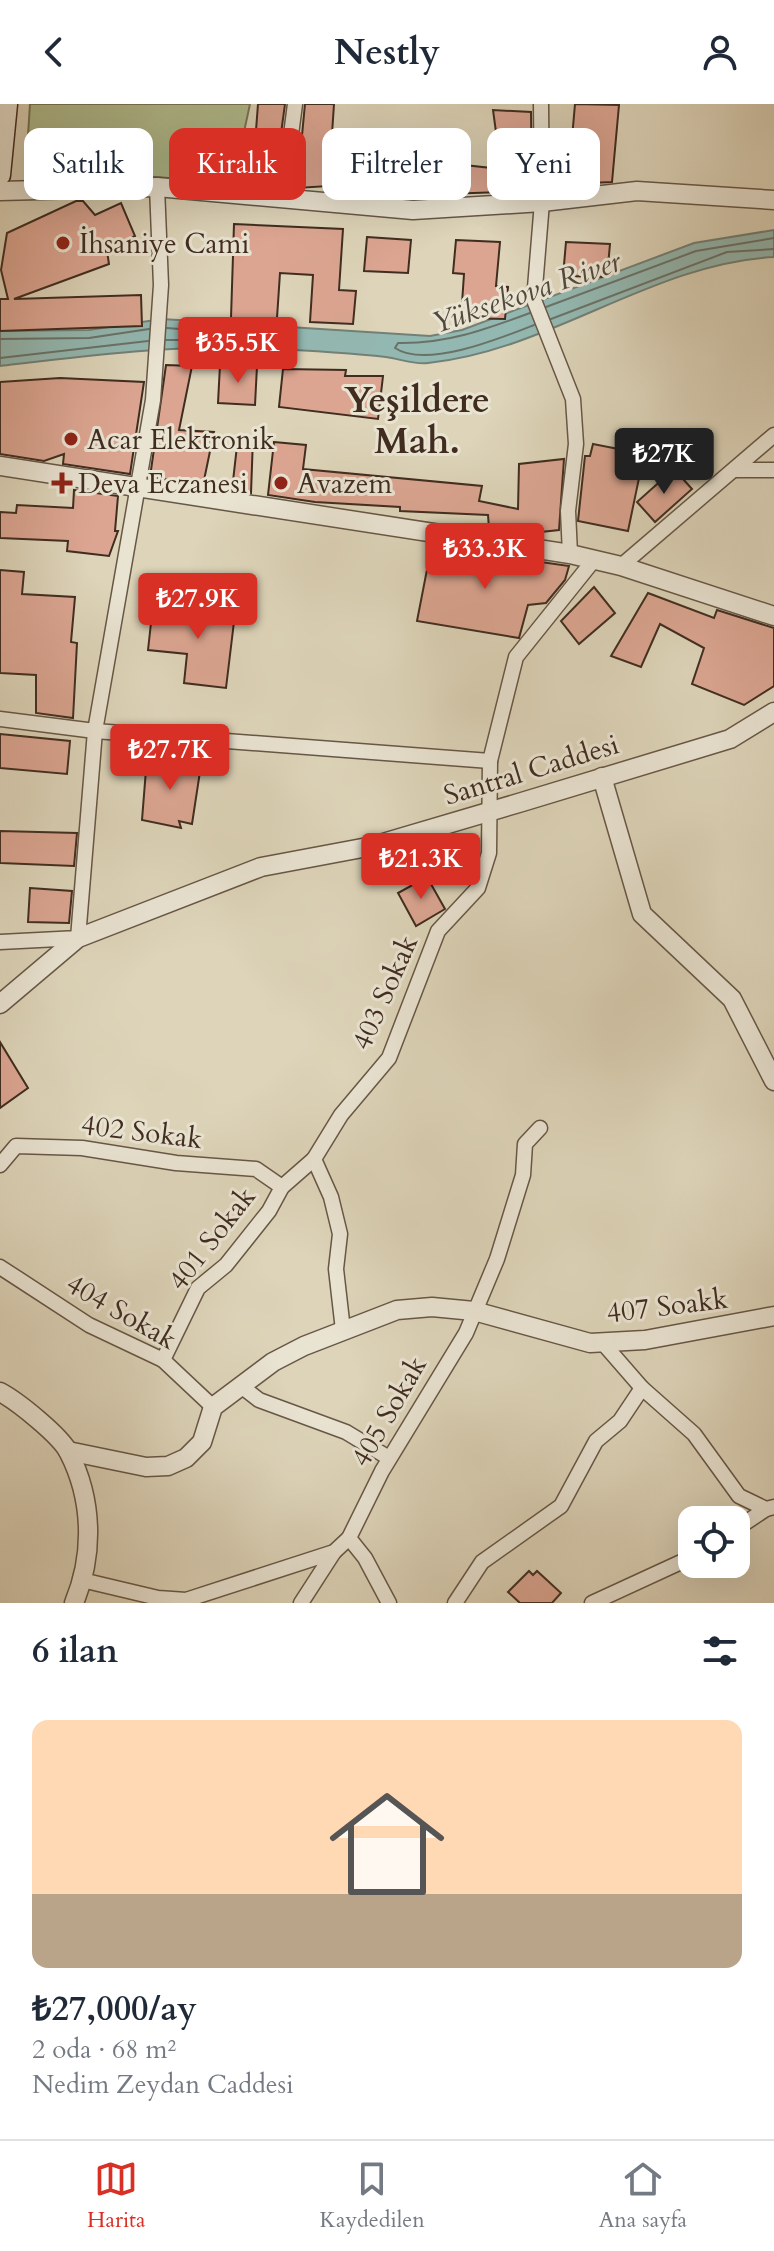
<!DOCTYPE html>
<html lang="tr">
<meta charset="utf-8">
<style>
:root{--surface:#fff;--page:#f2f2f3;--text:#1f2937;--muted:#747a83;--line:#e0e1e3;--accent:#d93025}
body{margin:0;font-family:Cardo,serif;background:var(--page);color:var(--text);height:100vh;display:flex;flex-direction:column;font-size:30px;white-space:nowrap}
*{box-sizing:border-box;margin:0}
p{font-size:26px;color:var(--muted)}
.icon{flex:none;width:44px;height:44px;fill:none;stroke:currentColor;stroke-width:2;stroke-linecap:round;stroke-linejoin:round}
.map{position:relative;height:1499px;overflow:hidden}
.details{display:flex;flex-direction:column;background:var(--surface);flex:1}
.details>*{flex:none}
.banner{position:absolute;left:24px;top:24px;width:726px;height:72px;display:flex;gap:16px}
.fabs{position:absolute;left:678px;top:1402px;display:grid;gap:16px}
.fabs a{display:grid;place-items:center;width:72px;height:72px;border-radius:16px;background:var(--surface);box-shadow:0 8px 32px #0002;font-size:40px}
.price{position:absolute;translate:-50% -68px;padding:0 18px;border-radius:8px;background:var(--accent);color:#fff;font-size:26px;line-height:52px;filter:drop-shadow(0 2px 4px #0008)}
.price::after{content:'';position:absolute;left:50%;top:48px;width:24px;height:18px;margin-left:-12px;background:inherit;clip-path:polygon(0 0,100% 0,50% 100%)}
.price.on{background:#222;color:#fff}
ul{padding:0;list-style:none}
li{display:grid;align-content:center;gap:16px;height:424px;padding:0 32px}
li+li{border-top:2px solid var(--line)}
li span{display:grid;place-items:center;height:248px;border-radius:16px;color:#555}
li>.icon{margin-inline-start:auto}
span .icon{width:144px;height:144px;fill:#fffc;stroke-width:1}
li b{font-size:34px}
h2{display:flex;justify-content:space-between;align-items:center;height:96px;padding:0 32px;font-size:34px}
.chip{padding:0 28px;border-radius:16px;background:var(--surface);box-shadow:0 8px 32px #0002;font-size:28px;line-height:72px}
.chip.on{background:var(--accent);color:#fff}
header{display:flex;justify-content:space-between;align-items:center;height:104px;padding:0 32px;background:var(--surface);font-size:36px;font-weight:800}
.tab-bar{display:flex;justify-content:space-around;align-items:center;height:112px;border-top:2px solid var(--line);background:var(--surface);font-size:22px;color:var(--muted)}
.tab-bar a{display:grid;justify-items:center;gap:4px}
.tab-bar .on{color:var(--accent)}
.map>svg:first-child{display:block}
.green{fill:#b0bd8f;stroke:#787558;stroke-width:2}
.water{fill:#93b8b1;stroke:#728077;stroke-width:2}
.lines{fill:none;stroke-linecap:round;stroke-linejoin:round}
.shore{stroke:#6a7268;stroke-width:2}
.building{fill:#dba591;stroke:#402d20;stroke-width:2}
.minor-casing{stroke:#675746;stroke-width:17}
.tertiary-casing{stroke:#675746;stroke-width:21}
.secondary-casing{stroke:#402d20;stroke-width:23}
.minor{stroke:#e9e3d2;stroke-width:14}
.tertiary{stroke:#e9e3d2;stroke-width:18}
.secondary{stroke:#e9e3d2;stroke-width:20}
.poi-dot{fill:#8f2418;stroke:#e9e3d2;stroke-width:3}
.labels{text-anchor:middle;stroke-width:6;stroke-linejoin:round;paint-order:stroke}
.poi-label{font-size:28px;fill:#402d20;stroke:#e9e3d2;text-anchor:start}
.street-label{font-size:28px;fill:#402d20;stroke:#e9e3d2}
.water-label{font-size:30px;font-style:italic;fill:#51493d;stroke:#e9e3d2}
.district-label{font-size:36px;font-weight:bold;fill:#402d20;stroke:#e9e3d2}
</style>
<header><svg class="icon" aria-label="back" viewBox="0 0 24 24"><path d="M15 5l-7 7 7 7"/></svg>Nestly<svg class="icon" aria-label="person" viewBox="0 0 24 24"><circle cx="12" cy="8" r="4"/><path d="M4 21q1-7 8-7t8 7"/></svg></header>
<div class="map">
<svg width="774" height="1499" viewBox="0 0 774 1499">
<rect width="100%" height="100%" fill="#ddd4b9"/>
<filter id="stains"><feTurbulence type="fractalNoise" baseFrequency=".0025" numOctaves="4"/><feColorMatrix values="0 0 0 0 .2 0 0 0 0 .09 0 0 0 0 .02 0 0 0 .5 -.17"/></filter>
<radialGradient id="worn" r=".72"><stop offset=".6" stop-color="#630" stop-opacity="0"/><stop offset="1" stop-color="#630" stop-opacity=".3"/></radialGradient>
<!-- green -->
<path class="green" d="M30,0h220l-17,79 -207,-16z"/>
<!-- water -->
<path class="water" d="M774,126v27c-121,6 -225,94 -346,106 -13,2 -28,-4 -42,-6 -43,-5 -89,-7 -132,-9 -86,-3 -170,8 -254,18v-35l89,-1 73,-11 268,17 32,-6 232,-87z"/>
<g class="lines">
<!-- shore -->
<g class="shore">
<path d="M546,203l150,-56 78,-13"/>
<path d="M530,209c-46,17 -84,31 -132,30l-3,5c31,21 106,-10 139,-23"/>
<path d="M551,215l176,-67 47,-3"/>
<path d="M0,235l89,-1 60,-9"/>
<path d="M166,236h52l3,-4 -3,-4 -51,-4"/>
<path d="M0,254l148,-17"/>
</g>
</g>
<!-- building -->
<g class="building">
<path d="M258,0h27l-11,81 -22,-2z"/>
<path d="M305,0h29l-4,60 107,-2 64,7 -8,-59 38,2 1,79 -146,5 -42,-4v-7l-47,3z"/>
<path d="M575,0l44,1 -7,77 -44,2z"/>
<path d="M76,97h7l12,14 26,-12 14,33 -28,15 2,13 -95,35 127,-4 1,31 -142,5v-32h8l-7,-29 6,-37z"/>
<path d="M234,120l109,5 -4,61 17,1 -3,33 -43,-2 3,-47 -33,-2 -3,45h-46z"/>
<path d="M367,133l44,3 -3,33 -44,-2z"/>
<path d="M456,136l44,2 -4,44 12,1 -3,32 -44,-1 3,-44 -11,-1z"/>
<path d="M566,138l44,2 -3,33 -44,-1z"/>
<path d="M166,261l26,1 -13,64 35,2 -11,53 -53,-8z"/>
<path d="M220,261l37,1 -2,39 -37,-2z"/>
<path d="M283,265l63,1 -1,6h38l-5,43 -99,-12z"/>
<path d="M60,274l84,4 -14,92 -67,-10 1,-10 -20,7 -44,-7v-72z"/>
<path d="M238,333l15,1 -2,55 -19,-3z"/>
<path d="M274,338l32,3 -3,24 179,17 -3,15 39,8 1,-45 45,-5 -5,71 -37,4 -33,-5 -1,-14 -88,-4v-4l-85,-5 -47,-7z"/>
<path d="M593,340l51,10 -16,77 -50,-10 7,-65h5z"/>
<path d="M674,365l18,20 -37,33 -18,-20z"/>
<path d="M74,386l44,6 -3,35h3l-9,25 -42,-5 1,-10 -68,-3v-26l16,1 1,-8 56,3z"/>
<path d="M431,445l103,12 35,5 -4,14 -19,23 -18,2 -9,33 -102,-17z"/>
<path d="M0,466l24,2 -2,22 53,3 -4,45 6,1 -4,75 -37,-5v-38l-36,-2z"/>
<path d="M594,483l21,26 -36,31 -18,-23z"/>
<path d="M648,489l66,25 3,-8 57,18v58l-30,19 -52,-21 12,-36 -44,-24 -19,43 -30,-11z"/>
<path d="M194,496l42,5 -10,83 -42,-5 3,-29 -39,-4 4,-36 39,4z"/>
<path d="M0,630l70,7 -3,33 -67,-6z"/>
<path d="M147,653l54,8 -9,59 -13,-3 2,7 -39,-8z"/>
<path d="M0,727l77,2 -3,33 -74,-3z"/>
<path d="M427,773l18,32 -29,17 -18,-33z"/>
<path d="M30,784l42,3 -3,32 -41,-1z"/>
<path d="M0,938l28,46 -28,20z"/>
<path d="M529,1467l4,4 4,-4 24,22 -9,10h-32l-12,-11z"/>
</g>
<g class="lines">
<defs>
<g id="minor">
<path d="M541,0l1,98 -8,98 39,99 3,45 -8,67 2,43"/>
<path d="M283,92l12,-92"/>
<path d="M736,366h38"/>
<path d="M621,462l153,-131"/>
<path d="M0,615l95,12 395,30"/>
<path d="M0,838l78,-4 17,-207 58,-331 8,-115 -4,-98"/>
<path d="M0,1061l16,-19 66,2 94,15 80,6 26,18"/>
<path d="M0,1163l89,58 74,35 50,47"/>
<path d="M343,1226l-7,-61 4,-35 -9,-37 -17,-38 27,-44 48,-57 49,-127 40,-43 11,-35 1,-92 26,-104 77,-96"/>
<path d="M602,1238l40,46 52,46 45,62 27,13 8,-2"/>
<path d="M163,1256l35,-72 28,-23 43,-54 13,-24 32,-28"/>
<path d="M241,1282l18,14 87,32 43,26"/>
<path d="M736,1425l30,-20"/>
<path d="M349,1434l16,20 24,45"/>
<path d="M82,1476l76,18 28,2 148,-48 15,-14 33,-67 84,-138 31,-74 26,-84 2,-31 15,-16"/>
<path d="M301,1499l33,-51"/>
<path d="M455,1499l27,-41 79,-56 35,-65 24,-20 22,-33"/>
<path d="M592,1499l100,-46"/>
</g>
<g id="tertiary">
<path d="M0,87l157,-4 256,23 129,-8 95,-11 137,9"/>
<path d="M0,362l570,88 51,12 153,50"/>
<path d="M602,673l40,137 90,85 42,82"/>
<path d="M0,900l78,-66 183,-71 112,-21 149,-44 208,-63 44,-27"/>
<path d="M0,1288c17,9 61,44 69,61 24,47 25,102 5,150"/>
<path d="M68,1347l78,16 22,-1 18,-8 16,-16 11,-35 60,-45 31,-16 93,-36 35,-3 42,4 116,32 55,-3 129,-24"/>
</g>
<path id="secondary" d="M0,71l7,-71"/>
</defs>
<!-- minor casing -->
<use href="#minor" class="minor-casing"/>
<!-- tertiary casing -->
<use href="#tertiary" class="tertiary-casing"/>
<!-- secondary casing -->
<use href="#secondary" class="secondary-casing"/>
<!-- minor -->
<use href="#minor" class="minor"/>
<!-- tertiary -->
<use href="#tertiary" class="tertiary"/>
<!-- secondary -->
<use href="#secondary" class="secondary"/>
</g>
<!-- markers -->
<g class="poi-dot">
<circle cx="63" cy="139" r="8"/>
<circle cx="71" cy="335" r="8"/>
<path d="M58 367h8v8h8v8h-8v8h-8v-8h-8v-8h8z"/>
<circle cx="281" cy="379" r="8"/>
</g>
<g class="labels">
<!-- poi labels -->
<g class="poi-label">
<text x="79" y="149">İhsaniye Cami</text>
<text x="87" y="345">Acar Elektronik</text>
<text x="78" y="389">Deva Eczanesi</text>
<text x="297" y="389">Avazem</text>
</g>
<!-- street labels -->
<g class="street-label">
<text transform="translate(531 665) rotate(-17)" y="10">Santral Caddesi</text>
<text transform="translate(384 888) rotate(-66)" y="10">403 Sokak</text>
<text transform="translate(142 1027) rotate(7)" y="10">402 Sokak</text>
<text transform="translate(211 1134) rotate(-52)" y="10">401 Sokak</text>
<text transform="translate(667 1201) rotate(-7)" y="10">407 Soakk</text>
<text transform="translate(122 1207) rotate(30)" y="10">404 Sokak</text>
<text transform="translate(388 1307) rotate(-60)" y="10">405 Sokak</text>
</g>
<!-- water labels -->
<g class="water-label">
<text transform="translate(526 188) rotate(-19)" y="10">Yüksekova River</text>
</g>
<!-- district labels -->
<g class="district-label">
<text x="417" y="308">Yeşildere<tspan x="417" dy="41">Mah.</tspan></text>
</g>
</g>
<rect width="100%" height="100%" filter="url(#stains)"/>
<rect width="100%" height="100%" fill="url(#worn)"/>
</svg>
<div class="fabs">
<a><svg class="icon" aria-label="locate" viewBox="0 0 24 24"><circle cx="12" cy="12" r="6"/><path d="M12 2v4M12 18v4M2 12h4M18 12h4"/></svg></a>
</div>
<b class="price" style="left:238px;top:281px">₺35.5K</b>
<b class="price on" style="left:664px;top:392px">₺27K</b>
<b class="price" style="left:485px;top:487px">₺33.3K</b>
<b class="price" style="left:198px;top:537px">₺27.9K</b>
<b class="price" style="left:170px;top:688px">₺27.7K</b>
<b class="price" style="left:421px;top:797px">₺21.3K</b>
<div class="banner">
<a class="chip">Satılık</a>
<a class="chip on">Kiralık</a>
<a class="chip">Filtreler</a>
<a class="chip">Yeni</a>
</div>
</div>
<section class="details">
<h2>6 ilan<svg class="icon" aria-label="filters" viewBox="0 0 24 24"><path d="M4 7h16M4 17h16"/><circle cx="9" cy="7" r="2"/><circle cx="15" cy="17" r="2"/></svg></h2>
<ul>
<li><span style="background:linear-gradient(#ffd9b3 70%,#b9a48a 0)"><svg class="icon" aria-label="home" viewBox="0 0 24 24"><path d="M3 11l9-7 9 7M6 9v11h12V9"/></svg></span><div><b>₺27,000/ay</b><p>2 oda · 68 m²</p><p>Nedim Zeydan Caddesi</p></div></li>
</ul>
</section>
<nav class="tab-bar">
<a class="on"><svg class="icon" aria-label="map" viewBox="0 0 24 24"><path d="M3 6l6-2 6 2 6-2v14l-6 2-6-2-6 2zM9 4v14M15 6v14"/></svg>Harita</a>
<a><svg class="icon" aria-label="saved" viewBox="0 0 24 24"><path d="M7 4h10v16l-5-4-5 4z"/></svg>Kaydedilen</a>
<a><svg class="icon" aria-label="home" viewBox="0 0 24 24"><path d="M3 11l9-7 9 7M6 9v11h12V9"/></svg>Ana sayfa</a>
</nav>
